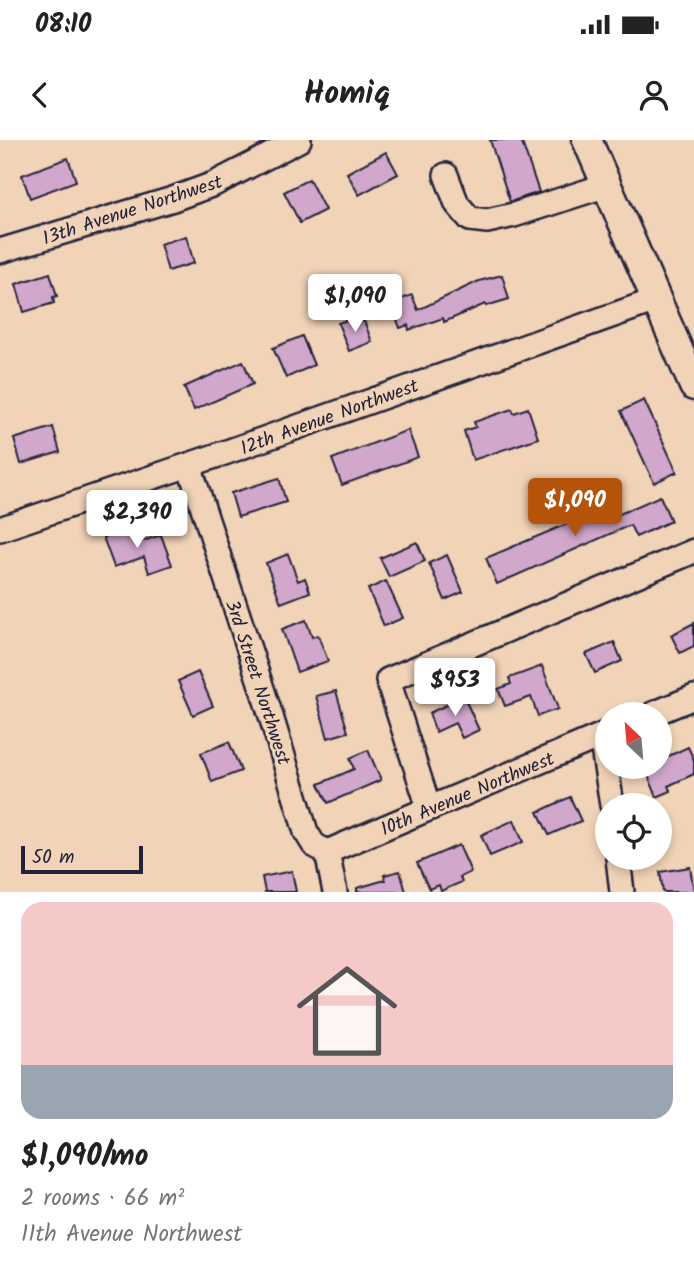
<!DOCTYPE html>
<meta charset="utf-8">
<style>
:root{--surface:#fff;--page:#f2f2f2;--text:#222;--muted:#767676;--line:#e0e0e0;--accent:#b45309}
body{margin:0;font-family:Kalam,sans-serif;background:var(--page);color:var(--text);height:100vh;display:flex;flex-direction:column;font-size:26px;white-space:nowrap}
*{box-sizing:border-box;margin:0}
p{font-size:23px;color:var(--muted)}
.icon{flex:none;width:38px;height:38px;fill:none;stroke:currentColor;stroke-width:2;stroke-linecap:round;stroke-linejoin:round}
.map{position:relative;height:752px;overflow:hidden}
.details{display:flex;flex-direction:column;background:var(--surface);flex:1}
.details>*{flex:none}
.needle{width:46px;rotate:334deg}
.buttons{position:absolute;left:595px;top:562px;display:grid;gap:14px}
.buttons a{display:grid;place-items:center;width:77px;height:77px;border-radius:50%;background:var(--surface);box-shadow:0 4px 10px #0003;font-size:35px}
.scale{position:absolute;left:21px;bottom:18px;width:122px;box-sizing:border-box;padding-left:7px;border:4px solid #22223b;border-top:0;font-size:19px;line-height:24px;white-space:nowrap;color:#22223b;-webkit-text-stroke:5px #f1d3b7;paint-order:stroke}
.price{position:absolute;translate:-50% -60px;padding:0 16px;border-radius:7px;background:#fff;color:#222;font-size:23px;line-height:46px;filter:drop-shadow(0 2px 4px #0008)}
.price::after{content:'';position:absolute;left:50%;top:42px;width:21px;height:16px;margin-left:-10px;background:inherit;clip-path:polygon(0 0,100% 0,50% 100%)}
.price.active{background:var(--accent);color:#fff}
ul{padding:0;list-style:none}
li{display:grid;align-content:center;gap:14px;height:371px;padding:0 21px}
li+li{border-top:2px solid var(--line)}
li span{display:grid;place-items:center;height:217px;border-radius:21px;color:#555}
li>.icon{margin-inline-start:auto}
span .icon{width:126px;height:126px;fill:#fffc;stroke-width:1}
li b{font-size:30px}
.status{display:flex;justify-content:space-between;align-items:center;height:49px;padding:0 35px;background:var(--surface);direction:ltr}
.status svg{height:19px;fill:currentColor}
header{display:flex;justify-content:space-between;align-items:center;height:91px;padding:0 21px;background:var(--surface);font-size:32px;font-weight:800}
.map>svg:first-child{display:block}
.building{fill:#d2a7cc;stroke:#22223b;stroke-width:2}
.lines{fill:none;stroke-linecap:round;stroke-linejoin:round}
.minor-casing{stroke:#22223b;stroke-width:28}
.major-casing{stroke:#22223b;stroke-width:33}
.minor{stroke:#f1d3b7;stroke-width:23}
.major{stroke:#f1d3b7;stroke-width:28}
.labels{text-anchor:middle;stroke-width:6;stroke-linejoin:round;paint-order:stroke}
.street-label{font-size:19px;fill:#22223b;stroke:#f1d3b7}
</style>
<div class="status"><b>08:10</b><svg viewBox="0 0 49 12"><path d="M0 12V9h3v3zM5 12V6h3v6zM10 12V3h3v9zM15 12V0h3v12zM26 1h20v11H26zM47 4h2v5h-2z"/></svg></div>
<header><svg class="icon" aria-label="back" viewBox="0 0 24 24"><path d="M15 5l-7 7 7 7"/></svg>Homiq<svg class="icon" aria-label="person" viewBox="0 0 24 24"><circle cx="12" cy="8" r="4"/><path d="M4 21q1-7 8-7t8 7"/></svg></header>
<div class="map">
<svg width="694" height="752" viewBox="0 0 694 752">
<rect width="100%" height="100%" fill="#f1d3b7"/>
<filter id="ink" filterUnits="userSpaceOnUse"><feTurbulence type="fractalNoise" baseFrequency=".0143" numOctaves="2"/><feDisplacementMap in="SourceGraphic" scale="14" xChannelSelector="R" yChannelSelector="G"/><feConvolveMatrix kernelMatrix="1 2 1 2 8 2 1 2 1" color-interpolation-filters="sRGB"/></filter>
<g filter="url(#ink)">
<!-- building -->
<g class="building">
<path d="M490,0h31l18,52 -29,10z"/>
<path d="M386,12l12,22 -39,21 -12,-22z"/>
<path d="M68,18l8,23 -46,17 -8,-23z"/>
<path d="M309,39l16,31 -25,13 -16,-31z"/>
<path d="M186,96l8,27 -26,8 -8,-27z"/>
<path d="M50,133l7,23 -4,1 1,6 -30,9 -8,-28z"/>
<path d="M502,135l7,24 -23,7 -1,-2 -41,18 -1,-4 -34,12 -1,-5 -8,3 -9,-25 21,-8 6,15 61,-29z"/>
<path d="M353,178l3,6 8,-3 8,21 -23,9 -11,-28z"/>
<path d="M302,196l12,29 -28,13 -13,-30z"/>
<path d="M243,221l10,23 -59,26 -10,-23z"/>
<path d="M644,260l33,72 -23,11 -33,-72z"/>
<path d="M528,268l10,30 -65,22 -9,-29 12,-4 -2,-5 38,-13 2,4z"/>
<path d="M53,287l7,25 -39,12 -7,-25z"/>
<path d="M408,290l10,27 -76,28 -10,-26z"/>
<path d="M279,338l7,24 -48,15 -7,-24z"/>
<path d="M660,356l11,25 -35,16 -6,-12 -133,59 -11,-26 81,-34 -3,-7 15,-7 3,7 17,-8 5,12z"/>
<path d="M135,387l5,15 21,-7 11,30 -23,8 -5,-16 -30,10 -11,-30z"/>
<path d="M417,402l8,19 -36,16 -9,-19z"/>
<path d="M288,414l10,27 7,-3 5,14 -29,11 -15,-40z"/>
<path d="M447,415l16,37 -18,8 -16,-37z"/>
<path d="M386,441l17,37 -19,8 -16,-37z"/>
<path d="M306,480l6,17 6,-2 10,26 -31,11 -15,-43z"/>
<path d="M694,483v23l-14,7 -9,-18z"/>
<path d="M614,502l8,19 -27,12 -9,-19z"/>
<path d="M542,526l16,43 -20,7 -7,-19 -26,9 -7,-17 13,-5 -2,-6z"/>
<path d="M198,532l15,34 -20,9 -15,-34z"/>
<path d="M336,551l12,41 -20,6 -12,-42z"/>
<path d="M464,557l15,33 -17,8 -7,-15 -19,9 -7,-19z"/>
<path d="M229,602l12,29 -29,11 -11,-29z"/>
<path d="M688,607l6,13v14l-26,12 3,5 -14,6 -13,-31h16v-6z"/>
<path d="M368,610l13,30 -53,23 -9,-19 35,-15 -4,-11z"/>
<path d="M570,657l11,24 -32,14 -11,-23z"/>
<path d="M514,680l9,22 -33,14 -9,-21z"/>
<path d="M459,705l12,27 -11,5 2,5 -21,9 -2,-6 -10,4 -12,-26z"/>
<path d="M690,727l4,25h-31l-3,-20z"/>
<path d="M292,731l4,21h-31l-3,-15z"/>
<path d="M400,731l6,21h-49v-4l28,-8 -1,-5z"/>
</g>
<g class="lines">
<defs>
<g id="minor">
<path d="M446,35l11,29 13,15 17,2 27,-6 93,-30"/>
<path d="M0,111l173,-52 41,-15 85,-44"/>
<path d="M189,325l81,248 36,119 8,13 13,7"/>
<path d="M0,389l227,-77 429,-152"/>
<path d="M653,574l41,-17"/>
<path d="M601,596l11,69"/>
<path d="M429,668l-41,-128 306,-129"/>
<path d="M327,712l280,-119"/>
<path d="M327,712l8,40"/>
<path d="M618,718l4,34"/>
</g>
<path id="major" d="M587,0l107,246"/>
</defs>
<!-- minor casing -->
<use href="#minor" class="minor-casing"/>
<!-- major casing -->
<use href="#major" class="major-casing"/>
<!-- minor -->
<use href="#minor" class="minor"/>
<!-- major -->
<use href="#major" class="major"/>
</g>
</g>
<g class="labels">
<!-- street labels -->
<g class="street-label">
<text transform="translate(132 69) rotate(-18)" y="7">13th Avenue Northwest</text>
<text transform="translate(329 276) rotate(-20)" y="7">12th Avenue Northwest</text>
<text transform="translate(259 542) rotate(72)" y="7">3rd Street Northwest</text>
<text transform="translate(467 653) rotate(-23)" y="7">10th Avenue Northwest</text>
</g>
</g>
</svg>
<div class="buttons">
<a><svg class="needle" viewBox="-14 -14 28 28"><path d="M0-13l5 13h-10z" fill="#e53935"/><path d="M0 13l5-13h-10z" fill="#767676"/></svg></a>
<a><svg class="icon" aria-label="locate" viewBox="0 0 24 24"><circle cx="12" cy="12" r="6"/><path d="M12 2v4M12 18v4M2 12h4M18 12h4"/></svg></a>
</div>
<div class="scale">50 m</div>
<b class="price" style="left:355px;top:194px">$1,090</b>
<b class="price active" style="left:575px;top:398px">$1,090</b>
<b class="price" style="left:137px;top:410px">$2,390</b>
<b class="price" style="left:455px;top:578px">$953</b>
</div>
<section class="details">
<ul>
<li><span style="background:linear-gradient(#f6c9c9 75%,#9aa5b1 0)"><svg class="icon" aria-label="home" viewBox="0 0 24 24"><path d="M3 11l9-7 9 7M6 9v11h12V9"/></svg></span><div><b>$1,090/mo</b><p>2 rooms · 66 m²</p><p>11th Avenue Northwest</p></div></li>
</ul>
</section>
